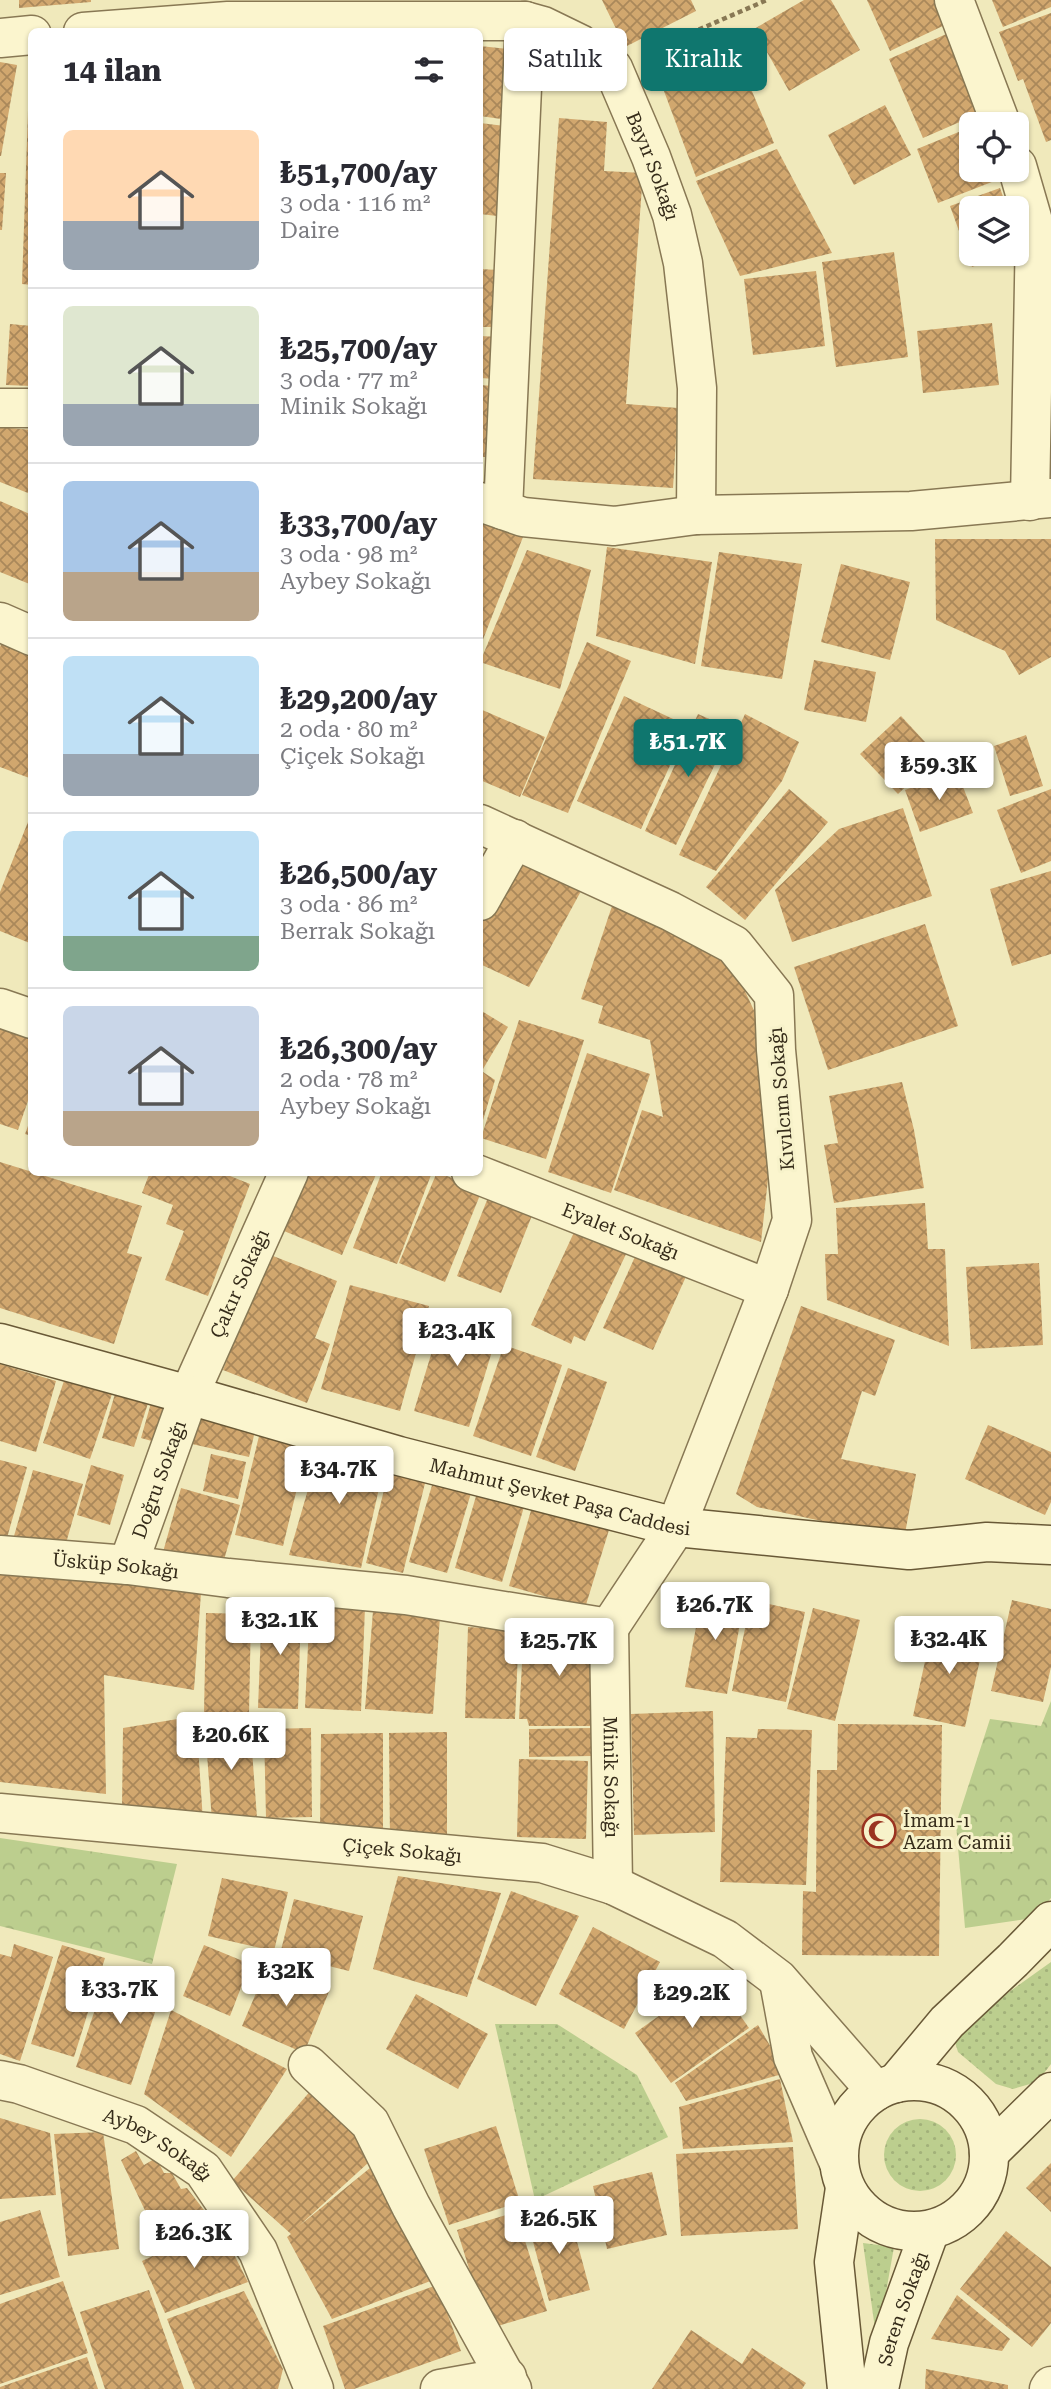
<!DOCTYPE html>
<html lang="tr">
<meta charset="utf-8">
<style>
:root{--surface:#fff;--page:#f2f2f3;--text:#2b2b33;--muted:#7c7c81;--line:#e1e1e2;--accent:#0f766e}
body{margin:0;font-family:"Roboto Serif",serif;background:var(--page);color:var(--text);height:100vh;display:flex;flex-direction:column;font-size:26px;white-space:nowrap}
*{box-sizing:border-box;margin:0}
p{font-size:23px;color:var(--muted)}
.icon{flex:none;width:38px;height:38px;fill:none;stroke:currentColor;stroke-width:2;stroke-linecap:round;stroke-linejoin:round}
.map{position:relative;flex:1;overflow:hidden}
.sheet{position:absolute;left:28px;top:28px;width:455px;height:1148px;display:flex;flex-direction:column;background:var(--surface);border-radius:10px;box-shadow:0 2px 5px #0004}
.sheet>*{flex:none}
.hud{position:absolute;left:504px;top:28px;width:441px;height:63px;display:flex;gap:14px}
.fabs{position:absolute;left:959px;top:112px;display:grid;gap:14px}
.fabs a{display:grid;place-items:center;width:70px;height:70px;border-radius:10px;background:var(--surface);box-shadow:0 2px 5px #0004;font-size:35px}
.price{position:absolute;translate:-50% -60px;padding:0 16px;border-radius:7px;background:#fff;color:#222;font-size:23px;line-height:46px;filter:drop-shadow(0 2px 4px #0008)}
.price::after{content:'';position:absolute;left:50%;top:42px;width:21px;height:16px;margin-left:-10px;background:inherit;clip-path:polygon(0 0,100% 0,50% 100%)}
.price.selected{background:var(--accent);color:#fff}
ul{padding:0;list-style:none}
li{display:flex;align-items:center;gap:21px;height:175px;padding:0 35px}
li+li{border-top:2px solid var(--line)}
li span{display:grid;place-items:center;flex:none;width:196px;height:140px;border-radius:10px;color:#555}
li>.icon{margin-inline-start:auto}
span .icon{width:84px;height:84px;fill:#fffc;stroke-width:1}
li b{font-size:30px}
h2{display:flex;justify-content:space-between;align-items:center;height:84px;padding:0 35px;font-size:30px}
.chip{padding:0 24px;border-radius:10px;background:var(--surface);box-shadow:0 2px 5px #0004;font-size:24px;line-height:63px}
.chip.selected{background:var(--accent);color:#fff}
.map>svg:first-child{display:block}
.grass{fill:url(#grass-dots)}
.park{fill:url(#park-crowns)}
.building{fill:url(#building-cross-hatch)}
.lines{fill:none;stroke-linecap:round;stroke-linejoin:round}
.street-casing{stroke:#887854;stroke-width:41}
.secondary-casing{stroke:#695937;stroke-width:41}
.path{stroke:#887854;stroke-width:4.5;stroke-dasharray:5 3.5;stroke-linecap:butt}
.street{stroke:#fbf5ce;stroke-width:38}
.secondary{stroke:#fbf5ce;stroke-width:38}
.labels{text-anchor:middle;stroke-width:6;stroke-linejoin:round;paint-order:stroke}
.street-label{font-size:19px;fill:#362c1a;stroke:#f7f2ca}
.poi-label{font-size:19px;fill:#362c1a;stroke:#f7f2ca;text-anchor:start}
</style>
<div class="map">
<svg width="1051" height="2389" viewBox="0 0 1051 2389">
<defs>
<pattern id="grass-dots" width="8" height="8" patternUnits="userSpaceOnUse" patternTransform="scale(1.75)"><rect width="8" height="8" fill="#bcce8e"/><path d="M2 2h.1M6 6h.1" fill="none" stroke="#a2b17a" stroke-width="1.8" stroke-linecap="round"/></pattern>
<pattern id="park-crowns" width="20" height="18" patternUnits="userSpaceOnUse" patternTransform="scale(1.75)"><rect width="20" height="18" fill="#bcce8e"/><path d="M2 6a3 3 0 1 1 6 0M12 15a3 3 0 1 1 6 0" fill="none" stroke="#a2b17a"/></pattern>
<pattern id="building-cross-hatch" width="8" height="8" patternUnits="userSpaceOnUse" patternTransform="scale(1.75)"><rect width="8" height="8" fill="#d1a76e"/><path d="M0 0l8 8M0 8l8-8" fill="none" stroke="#aa885a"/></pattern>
</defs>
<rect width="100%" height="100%" fill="#f0e9bb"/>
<!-- grass -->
<g class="grass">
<path d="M1051,1962v102l-10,13 -11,7 -17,5 -17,-5 -38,-32 -3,-10c27,-32 62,-56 96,-80z"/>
<path d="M495,2024h62l80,51 31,62 -133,63z"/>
<circle cx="920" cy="2155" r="36"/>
<path d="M863,2243l31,4 -17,96z"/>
</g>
<!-- park -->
<g class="park">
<path d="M1051,1701v197l-17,20 -69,10 -9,-104 34,-105 51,7z"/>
<path d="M0,1838l177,26 -25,100 -152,-38z"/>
</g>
<!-- building -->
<g class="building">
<path d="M19,0h72v2l-72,6z"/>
<path d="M602,0h89l5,11 -71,36z"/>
<path d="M804,0h27l29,50 -71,41 -35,-62z"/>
<path d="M867,0h69l11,24 -57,27z"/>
<path d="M992,0h59v7l-48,20z"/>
<path d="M1051,13v127l-5,2 -23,-63 -5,2 -19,-49z"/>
<path d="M726,30l48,113 -78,34 -44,-118z"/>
<path d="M951,32l34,79 -62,27 -34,-79z"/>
<path d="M480,46l28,3 -7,70 -21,-3z"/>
<path d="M0,62l17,3 -16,91h-1z"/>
<path d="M885,105l26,50 -57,30 -26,-50z"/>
<path d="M28,111h4v174l-10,-1z"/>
<path d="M559,118l48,4 -3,49 39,2 -17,231 52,4 -5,80 -140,-9z"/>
<path d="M480,123l25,3 -8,90 -17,-2z"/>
<path d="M971,127v43h28l3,8 -64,25 -21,-54z"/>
<path d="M777,149l55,104 -92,23 -44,-95z"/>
<path d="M0,173h6l-4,57h-2z"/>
<path d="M1000,188l7,20h-36v46h36l-35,13 -22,-61z"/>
<path d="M894,252l14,105 -72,10 -14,-105z"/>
<path d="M480,269l18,1 -3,57h-15z"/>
<path d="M816,271l9,75 -72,9 -9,-76z"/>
<path d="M992,323l7,62 -76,8 -6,-62z"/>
<path d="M10,324l22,2v60l-26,-1z"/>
<path d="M480,336l20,1 -4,42 -16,-1z"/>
<path d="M480,385l13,1 -6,71h-7z"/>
<path d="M0,427l32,3v43l-4,20 -28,-11z"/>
<path d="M0,501l32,14v70l-32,-13z"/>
<path d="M480,520l43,17 -41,105 -2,-1z"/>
<path d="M935,539h116v118l-32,18 -14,-24 -69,-31z"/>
<path d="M607,547l105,15 -17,102 -99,-28z"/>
<path d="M527,550l64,20 -31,119 -80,-27z"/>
<path d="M719,552l83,12 -20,115 -81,-13z"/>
<path d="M841,564l69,18 -20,78 -69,-18z"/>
<path d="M4,637l28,10v132l-32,-12v-120z"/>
<path d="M587,642l44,19 -63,152 -46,-18z"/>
<path d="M814,660l62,12 -10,50 -62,-12z"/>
<path d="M624,696l64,30 -47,103 -64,-28z"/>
<path d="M480,709l65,28 -25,60 -40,-17z"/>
<path d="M698,714l34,15 -56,116 -31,-14z"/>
<path d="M745,714l54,28 -17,39 -66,90 -37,-16z"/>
<path d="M901,716l37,40 -40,38 -38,-40z"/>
<path d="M1026,735l17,51 -33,10 -16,-50z"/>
<path d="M957,771l16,42 -53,19 -15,-42z"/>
<path d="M789,789l39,33 -83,98 -39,-33z"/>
<path d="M1051,789v72l-30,12 -24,-63z"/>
<path d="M903,808l29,88 -140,46 -17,-52 64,-61z"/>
<path d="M28,822l4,1v121l-32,-13v-39z"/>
<path d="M519,851l68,29 -58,107 -47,-22 -2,-4v-45z"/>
<path d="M1051,871v83l-39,12 -22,-77z"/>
<path d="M614,900l112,50 31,67 14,135 -10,90 -147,-52 28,-80 21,7 -13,-77 -52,-17 5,-17 -22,-7z"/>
<path d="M925,924l33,102 -130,44 -34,-103z"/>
<path d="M480,1010l28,17 -25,42 -3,-2z"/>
<path d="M519,1020l65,20 -38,119 -65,-21z"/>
<path d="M0,1021l32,10v58l-14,41 -18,-6z"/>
<path d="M587,1053l63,21 -39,119 -63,-21z"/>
<path d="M480,1070l15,10 -15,50z"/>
<path d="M902,1082l12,48 10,58 -90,15 -10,-58 14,-2 -9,-47z"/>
<path d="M32,1115v21l-7,-2z"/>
<path d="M0,1162l142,44 -15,47 15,4 -28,87 -114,-36z"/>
<path d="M150,1172h70l30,12 -42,112 -43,-16 19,-49 -18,-7 7,-19 -31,-12z"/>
<path d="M309,1172h68l-35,83 -58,-24z"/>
<path d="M382,1172h42l7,3 -34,89 -44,-16z"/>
<path d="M437,1172l45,18 -37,92 -46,-19z"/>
<path d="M491,1190l44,18 -34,85 -44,-17z"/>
<path d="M925,1203l3,46h17l4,97 -122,-46 -2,-46h13l-2,-46z"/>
<path d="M576,1228l51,24 -42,89 -11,-5 -3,8 -40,-19z"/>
<path d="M638,1250l50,22 -35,78 -50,-22z"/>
<path d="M268,1254l69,27 -22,57 15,6 -23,59 -84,-33z"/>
<path d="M1039,1263l4,82 -72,4 -5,-82z"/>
<path d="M350,1285l79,21 -29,105 -79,-22z"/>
<path d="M801,1306l94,34 -20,56 -13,-5 -21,68 75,15 -12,65 -147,-32 -21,-13z"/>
<path d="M445,1308l55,17 -31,102 -55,-16z"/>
<path d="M504,1345l58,20 -31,91 -58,-20z"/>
<path d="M0,1364l56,17 -20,71 -36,-11z"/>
<path d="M568,1368l39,14 -32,89 -39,-14z"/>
<path d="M66,1375l47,16 -23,68 -47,-16z"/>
<path d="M117,1387l33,10 -16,50 -32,-9z"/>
<path d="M153,1396l25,7 -12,42 -25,-7z"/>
<path d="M201,1410l56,12 -8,35 -57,-13z"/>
<path d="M988,1425l63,27v50l-6,13 -80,-36z"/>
<path d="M260,1432l48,11 -25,103 -48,-11z"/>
<path d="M323,1438l62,24 -24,106 -72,-13z"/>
<path d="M211,1454l35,8 -8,37 -35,-8z"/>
<path d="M0,1460l27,7 -22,78 -5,-2z"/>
<path d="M391,1462l37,9 -25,102 -37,-10z"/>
<path d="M91,1465l33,10 -14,50 -33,-10z"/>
<path d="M33,1470l50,14 -21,73 -50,-14z"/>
<path d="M436,1472l38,11 -27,90 -38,-11z"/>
<path d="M479,1486l47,14 -24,82 -47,-14z"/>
<path d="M181,1488l59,17 -19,65 -58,-18z"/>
<path d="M532,1507l77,23 -24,78 -76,-22z"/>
<path d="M0,1565l201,28 -7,97 -90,-15 2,119 -106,-12z"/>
<path d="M703,1589l42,8 -18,97 -42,-7z"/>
<path d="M751,1600l54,12 -19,90 -54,-11z"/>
<path d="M1012,1600l39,9v58l-8,35 -52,-11z"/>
<path d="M310,1604l55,3 -4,104 -56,-3z"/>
<path d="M262,1605l39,1 -3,103 -40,-1z"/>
<path d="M813,1608l47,12 -25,101 -48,-12z"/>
<path d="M373,1611l67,6 -7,97 -68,-5z"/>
<path d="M206,1613l45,1 -2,100 -45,-1z"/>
<path d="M933,1625l52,12 -20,90 -52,-11z"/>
<path d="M524,1626l56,4 20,19 -2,77h-69l-2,-7h-8z"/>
<path d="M468,1627l51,3 -4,89 -50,-1z"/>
<path d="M713,1711l2,121 -81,3 -3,-121z"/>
<path d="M196,1716l7,105 -81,-12 1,-81z"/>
<path d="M250,1723l7,95 -45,3 -7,-94z"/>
<path d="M838,1724l104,1 -3,231 -137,-1 1,-64 13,1 1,-122h20z"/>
<path d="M311,1728l1,89 -46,1 -2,-89z"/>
<path d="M593,1728v28l-64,1v-28z"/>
<path d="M758,1729l54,1 -6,155 -86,-3 6,-145 31,1z"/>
<path d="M447,1732v109l-57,1 -1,-109z"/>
<path d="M383,1733v100h-63l1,-99z"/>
<path d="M519,1759l69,2 -2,78 -69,-2z"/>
<path d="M398,1876l103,17 -34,104 -94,-28z"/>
<path d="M222,1878l66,14 -14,59 -66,-15z"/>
<path d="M511,1891l68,25 -43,90 -59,-27z"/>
<path d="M294,1899l69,17 -14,55 -69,-17z"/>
<path d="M593,1927l67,35 -36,67 -65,-35z"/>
<path d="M14,1944l39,13 -33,104 -20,-7v-100l11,3z"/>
<path d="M62,1945l43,13 -31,99 -43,-13z"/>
<path d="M204,1945l46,19 -20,52 -47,-20z"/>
<path d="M269,1963l61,26 -26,64 -62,-27z"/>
<path d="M109,1967l55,18 -33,100 -55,-18z"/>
<path d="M713,1977l36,51 -78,55 -36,-50z"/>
<path d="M416,1994l72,40 -30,55 -72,-40z"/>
<path d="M171,2010l116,59 -56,88 -87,-63z"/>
<path d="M758,2025l28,48 -100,28 -11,-18z"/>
<path d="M780,2079l13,63 -110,7 -4,-42z"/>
<path d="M313,2088l67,64 -81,74 71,-58 63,112 -101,39 -45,-82 4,-3 -59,-53z"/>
<path d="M0,2118l50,15 6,62 -56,4z"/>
<path d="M496,2126l24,76 -71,23 -25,-76z"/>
<path d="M103,2132l16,117 -51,7 -14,-122z"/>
<path d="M793,2147l5,82 -117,7 -5,-82z"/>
<path d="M136,2151l8,14 12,-7 8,15h8l9,16 6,-1 23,30 -50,24 -39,-82z"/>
<path d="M1051,2163v49l-25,-24z"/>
<path d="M652,2172l15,63 -60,14 -14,-63z"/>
<path d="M40,2210l20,67 -60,18v-73z"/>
<path d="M516,2212l31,99 -59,18 -31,-99z"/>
<path d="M569,2212l21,78 -41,11 -21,-78z"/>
<path d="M219,2225l29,57 -83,31 -23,-52z"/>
<path d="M1006,2231l45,36v56l-19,24 -72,-58z"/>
<path d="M63,2281l25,72 -88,31v-80z"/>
<path d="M437,2285l24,66 -107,38h-9l-22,-63z"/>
<path d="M149,2290l35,99h-79l-25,-77z"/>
<path d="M244,2291l39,78 -5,20h-83l-28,-70z"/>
<path d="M957,2295l53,44 -8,12 -71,-12z"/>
<path d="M691,2330l51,34 10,-16 54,35 -4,6h-150z"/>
<path d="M87,2357l11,32h-98v-2z"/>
<path d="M926,2369l82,16v4h-83z"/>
</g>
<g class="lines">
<defs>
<g id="street">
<path d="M954,0l47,124"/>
<path id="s1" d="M83,32l145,-11h297l18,5 37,18 33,24 38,89 21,58 11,48 14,125 -1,127"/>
<path d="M0,38l32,-3"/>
<path d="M1017,166l18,62 -5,273"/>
<path d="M0,408h32"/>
<path d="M480,502l43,15 91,9 82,-11 215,-4 140,-13"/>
<path d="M503,510l22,-489"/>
<path d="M0,622l32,14"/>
<path d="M480,901l35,-62"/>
<path d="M0,1008l32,11"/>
<path id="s2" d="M471,1172l298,117"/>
<path id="s3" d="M0,1555l128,10 100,13 178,17 203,33 67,-101 93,-238 23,-69 -16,-170 -2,-55 -40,-50 -64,-34 -190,-87"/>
<path id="s4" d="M128,1565l61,-170 100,-223"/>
<path id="s5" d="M609,1628l4,257"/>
<path id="s6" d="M0,1813l542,50 71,22 112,54 53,40 98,112"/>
<path d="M779,1981l14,76 46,106"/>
<path d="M308,2065l62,58 41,83 101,183"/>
<path id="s7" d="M0,2080l19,4 117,41 67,45 55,81 56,138"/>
<path d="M440,2389l67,-12"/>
<path d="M1049,2389l2,-3"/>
</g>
<g id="secondary">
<path id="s8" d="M0,1343l189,52 210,61 277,71 233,23 78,-8 64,3"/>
<circle cx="914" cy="2156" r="75"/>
<path d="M896,2083l51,-61 66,-62 38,-39"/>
<path d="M989,2153l62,-61"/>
<path d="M845,2188l-11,74 13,127"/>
<path id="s9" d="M879,2389l10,-46 41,-113"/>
</g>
</defs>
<!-- street casing -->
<use href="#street" class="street-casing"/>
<!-- secondary casing -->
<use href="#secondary" class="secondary-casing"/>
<!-- path -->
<path class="path" d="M652,50l115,-50"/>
<!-- street -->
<use href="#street" class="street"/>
<!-- secondary -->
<use href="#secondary" class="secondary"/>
</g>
<!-- icons -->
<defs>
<symbol id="mosque-ring" viewBox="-11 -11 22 22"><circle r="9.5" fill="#f7f2ca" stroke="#9a3320" stroke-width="1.5"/><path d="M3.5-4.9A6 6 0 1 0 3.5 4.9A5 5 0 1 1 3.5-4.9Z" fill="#9a3320"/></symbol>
</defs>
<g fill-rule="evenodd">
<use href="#mosque-ring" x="860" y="1812" width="38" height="38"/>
</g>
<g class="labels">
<!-- street labels -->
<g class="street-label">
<text dy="7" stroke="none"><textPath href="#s1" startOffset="649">Bayır Sokağı</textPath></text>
<text transform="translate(781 1099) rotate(-95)" y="7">Kıvılcım Sokağı</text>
<text dy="7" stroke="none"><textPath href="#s2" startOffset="161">Eyalet Sokağı</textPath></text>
<text dy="7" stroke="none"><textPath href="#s4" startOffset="303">Çakır Sokağı</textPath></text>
<text dy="7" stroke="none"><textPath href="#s4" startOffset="91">Doğru Sokağı</textPath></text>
<text dy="7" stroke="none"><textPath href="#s8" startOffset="581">Mahmut Şevket Paşa Caddesi</textPath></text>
<text dy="7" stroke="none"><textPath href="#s3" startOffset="116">Üsküp Sokağı</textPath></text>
<text dy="7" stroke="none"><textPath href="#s5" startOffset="149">Minik Sokağı</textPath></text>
<text dy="7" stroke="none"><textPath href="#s6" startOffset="404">Çiçek Sokağı</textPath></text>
<text dy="7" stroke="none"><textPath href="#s7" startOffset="172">Aybey Sokağı</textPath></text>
<text dy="7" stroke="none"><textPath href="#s9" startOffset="84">Seren Sokağı</textPath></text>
</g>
<!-- poi labels -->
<g class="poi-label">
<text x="903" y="1827">İmam-ı<tspan x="903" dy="22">Azam Camii</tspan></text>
</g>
</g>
</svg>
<div class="fabs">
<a><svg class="icon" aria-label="locate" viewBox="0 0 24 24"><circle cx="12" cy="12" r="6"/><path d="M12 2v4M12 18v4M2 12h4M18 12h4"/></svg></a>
<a><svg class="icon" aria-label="layers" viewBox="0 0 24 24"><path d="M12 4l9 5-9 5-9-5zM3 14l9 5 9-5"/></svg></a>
</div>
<b class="price selected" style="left:688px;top:779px">₺51.7K</b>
<b class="price" style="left:939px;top:802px">₺59.3K</b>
<b class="price" style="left:457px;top:1368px">₺23.4K</b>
<b class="price" style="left:339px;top:1506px">₺34.7K</b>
<b class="price" style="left:715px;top:1642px">₺26.7K</b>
<b class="price" style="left:280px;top:1657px">₺32.1K</b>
<b class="price" style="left:949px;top:1676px">₺32.4K</b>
<b class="price" style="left:559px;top:1678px">₺25.7K</b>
<b class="price" style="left:231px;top:1772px">₺20.6K</b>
<b class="price" style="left:286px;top:2008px">₺32K</b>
<b class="price" style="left:120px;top:2026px">₺33.7K</b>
<b class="price" style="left:692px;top:2030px">₺29.2K</b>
<b class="price" style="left:559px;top:2256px">₺26.5K</b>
<b class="price" style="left:194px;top:2270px">₺26.3K</b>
<div class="hud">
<a class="chip">Satılık</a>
<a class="chip selected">Kiralık</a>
</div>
<section class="sheet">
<h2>14 ilan<svg class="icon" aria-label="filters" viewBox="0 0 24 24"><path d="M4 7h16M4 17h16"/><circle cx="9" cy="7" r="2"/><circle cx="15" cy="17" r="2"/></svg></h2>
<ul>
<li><span style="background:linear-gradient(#ffd9b3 65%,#9aa5b1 0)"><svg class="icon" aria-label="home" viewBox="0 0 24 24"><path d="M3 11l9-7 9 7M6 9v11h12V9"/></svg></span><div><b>₺51,700/ay</b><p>3 oda · 116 m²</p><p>Daire</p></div></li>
<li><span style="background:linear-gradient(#dfe7d0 70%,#9aa5b1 0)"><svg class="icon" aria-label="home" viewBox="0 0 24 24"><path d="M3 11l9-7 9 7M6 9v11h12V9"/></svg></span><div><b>₺25,700/ay</b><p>3 oda · 77 m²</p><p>Minik Sokağı</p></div></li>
<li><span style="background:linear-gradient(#a9c7e8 65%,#b9a48a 0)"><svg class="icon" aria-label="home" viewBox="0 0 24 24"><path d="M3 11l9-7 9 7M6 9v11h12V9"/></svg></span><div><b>₺33,700/ay</b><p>3 oda · 98 m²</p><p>Aybey Sokağı</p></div></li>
<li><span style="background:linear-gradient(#bfe0f5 70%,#9aa5b1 0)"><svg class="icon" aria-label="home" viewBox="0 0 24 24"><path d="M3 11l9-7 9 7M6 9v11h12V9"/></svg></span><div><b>₺29,200/ay</b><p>2 oda · 80 m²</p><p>Çiçek Sokağı</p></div></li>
<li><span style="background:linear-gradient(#bfe0f5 75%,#7fa58c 0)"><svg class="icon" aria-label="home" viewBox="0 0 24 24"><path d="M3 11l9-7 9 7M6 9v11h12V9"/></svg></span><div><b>₺26,500/ay</b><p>3 oda · 86 m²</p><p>Berrak Sokağı</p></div></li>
<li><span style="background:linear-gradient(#c9d6e8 75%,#b9a48a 0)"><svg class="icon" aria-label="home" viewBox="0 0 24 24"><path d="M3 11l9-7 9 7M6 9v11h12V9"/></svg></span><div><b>₺26,300/ay</b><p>2 oda · 78 m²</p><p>Aybey Sokağı</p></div></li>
</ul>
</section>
</div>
